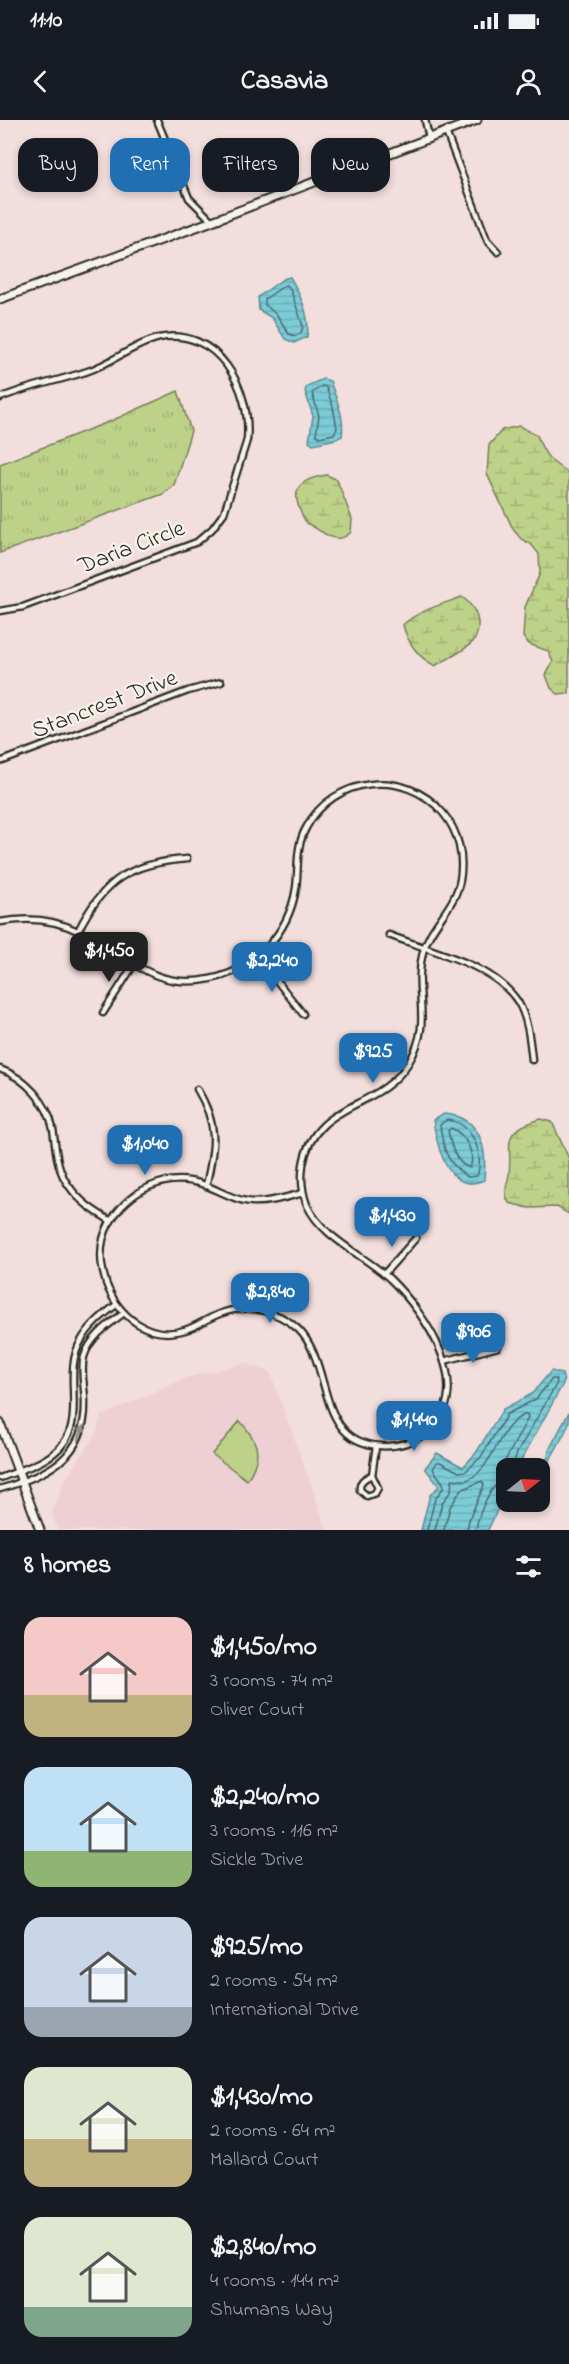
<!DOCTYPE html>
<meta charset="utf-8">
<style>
:root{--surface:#171b24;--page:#242831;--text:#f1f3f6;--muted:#9ea1a6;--accent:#1f6fb2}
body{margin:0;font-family:"Indie Flower",sans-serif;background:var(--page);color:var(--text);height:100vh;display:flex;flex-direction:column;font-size:22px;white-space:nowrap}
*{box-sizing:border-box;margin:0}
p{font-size:20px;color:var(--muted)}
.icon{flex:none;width:33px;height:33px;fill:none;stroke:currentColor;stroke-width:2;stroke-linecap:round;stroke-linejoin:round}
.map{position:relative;height:1410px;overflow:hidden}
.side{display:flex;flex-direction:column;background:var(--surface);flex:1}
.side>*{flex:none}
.guide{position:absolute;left:18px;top:18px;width:534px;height:54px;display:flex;gap:12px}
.needle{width:39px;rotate:72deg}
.controls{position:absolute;left:496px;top:1338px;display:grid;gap:12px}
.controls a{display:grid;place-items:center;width:54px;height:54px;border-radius:12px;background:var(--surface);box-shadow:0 3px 9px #0003;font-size:30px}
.price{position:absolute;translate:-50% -51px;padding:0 14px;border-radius:12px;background:var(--accent);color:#fff;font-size:20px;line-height:39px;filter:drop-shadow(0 2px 3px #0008)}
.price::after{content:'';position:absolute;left:50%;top:36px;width:18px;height:14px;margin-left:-9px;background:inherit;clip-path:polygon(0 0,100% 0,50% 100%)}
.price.on{background:#222;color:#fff}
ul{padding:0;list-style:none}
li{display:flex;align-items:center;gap:18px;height:150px;padding:0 24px}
li span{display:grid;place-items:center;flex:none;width:168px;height:120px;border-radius:18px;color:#555}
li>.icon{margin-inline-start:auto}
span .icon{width:72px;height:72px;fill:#fffc;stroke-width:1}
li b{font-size:26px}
h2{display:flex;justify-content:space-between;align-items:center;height:72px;padding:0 24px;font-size:26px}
.pill{padding:0 21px;border-radius:18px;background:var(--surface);box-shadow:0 3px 9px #0003;font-size:21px;line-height:54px}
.pill.on{background:var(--accent);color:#fff}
.status{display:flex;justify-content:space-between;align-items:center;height:42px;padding:0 30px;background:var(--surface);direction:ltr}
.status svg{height:16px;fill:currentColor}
header{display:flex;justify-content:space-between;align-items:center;height:78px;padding:0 24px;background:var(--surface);font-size:27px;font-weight:700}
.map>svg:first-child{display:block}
.built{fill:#eecfd4}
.grass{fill:url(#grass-tufts);stroke:#747e5a;stroke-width:1.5}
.wetland{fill:url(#wetland-marsh);stroke:#747e5a;stroke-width:1.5}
.green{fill:#bdd288;stroke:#747e5a;stroke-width:1.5}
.water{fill:url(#water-rules);stroke:#5c8c93;stroke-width:1.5}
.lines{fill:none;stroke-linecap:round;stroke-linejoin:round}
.shore{stroke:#4b6b70;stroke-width:1.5}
.street-casing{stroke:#2b2b2b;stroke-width:9}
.secondary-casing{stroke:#2b2b2b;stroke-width:11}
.street{stroke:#f7f3e8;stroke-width:4.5}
.secondary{stroke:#f7f3e8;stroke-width:7}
.oneway{fill:#918f8a}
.labels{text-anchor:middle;stroke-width:4.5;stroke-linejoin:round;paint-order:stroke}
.street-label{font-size:24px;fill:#2b2b2b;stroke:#f7f3e8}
</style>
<div class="status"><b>11:10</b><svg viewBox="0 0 49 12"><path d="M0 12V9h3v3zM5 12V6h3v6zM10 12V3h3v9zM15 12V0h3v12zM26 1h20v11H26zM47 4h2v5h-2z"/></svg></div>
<header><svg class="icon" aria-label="back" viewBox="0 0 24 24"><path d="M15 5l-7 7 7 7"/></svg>Casavia<svg class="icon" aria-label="person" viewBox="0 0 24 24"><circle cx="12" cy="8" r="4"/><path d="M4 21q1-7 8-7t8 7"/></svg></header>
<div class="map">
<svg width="569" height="1410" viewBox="0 0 569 1410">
<defs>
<pattern id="grass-tufts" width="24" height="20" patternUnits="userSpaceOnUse" patternTransform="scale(1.5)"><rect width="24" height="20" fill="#bdd288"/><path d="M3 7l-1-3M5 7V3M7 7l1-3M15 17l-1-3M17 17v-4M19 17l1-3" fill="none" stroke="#a3b476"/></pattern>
<pattern id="wetland-marsh" width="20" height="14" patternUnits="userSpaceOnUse" patternTransform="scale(1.5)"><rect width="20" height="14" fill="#bdd288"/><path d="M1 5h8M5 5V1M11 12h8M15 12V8" fill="none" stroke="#a3b476"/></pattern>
<pattern id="water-rules" width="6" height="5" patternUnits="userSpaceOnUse" patternTransform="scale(1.5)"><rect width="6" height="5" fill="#7cccd8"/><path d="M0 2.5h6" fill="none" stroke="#6bafba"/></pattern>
</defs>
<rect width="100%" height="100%" fill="#f2dedc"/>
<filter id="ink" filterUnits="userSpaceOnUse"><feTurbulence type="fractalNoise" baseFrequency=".0167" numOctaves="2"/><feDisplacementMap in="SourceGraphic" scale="12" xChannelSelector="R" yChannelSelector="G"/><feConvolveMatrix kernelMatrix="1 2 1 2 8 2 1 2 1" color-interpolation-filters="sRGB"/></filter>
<g filter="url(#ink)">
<!-- built -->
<path class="built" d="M246,1243l24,9 57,158h-269l-6,-16 13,-35 31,-45 5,-18 84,-38z"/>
<!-- grass -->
<path class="grass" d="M178,271l13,40 -17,54 -11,9 -163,59v-89l111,-43z"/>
<!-- wetland -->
<g class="wetland">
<path d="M519,306l18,9c7,20 13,27 32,38v220l-11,1 -7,-6 -5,-13 7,-13 -5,-11 -19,-7 -6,-7 2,-30 15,-34 -1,-19 -8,-10 -10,-5 -8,-10 -26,-55 2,-29 13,-15z"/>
<path d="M327,355l10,5 15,39 -1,13c-15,16 -30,-3 -45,-9 -15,-27 -15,-43 21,-48z"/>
<path d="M462,477c13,9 21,26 13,42 -6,10 -30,21 -40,27 -17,-9 -27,-22 -32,-41 12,-13 42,-22 59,-28z"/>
<path d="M541,999l11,3 17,37v55l-12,-7 -28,1 -20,-5c-6,-10 -2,-18 0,-28 4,-34 -11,-43 32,-56z"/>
</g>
<!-- green -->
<path class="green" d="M240,1301c19,21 23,35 7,59l-35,-26z"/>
<!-- water -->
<g class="water">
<path d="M290,157c10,17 21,41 17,60l-13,6 -9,-4 -13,-21 -13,-8 -1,-13 25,-18z"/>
<path d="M323,259l7,2c6,18 15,36 12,55l-6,3 -23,5 -4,-3 4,-25 -8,-25 2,-5z"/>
<path d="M444,994c38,2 43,35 40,66 -36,16 -47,-34 -51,-60z"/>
<path d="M551,1251l11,3 2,8 -47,86h-10v21l-19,41h-67l9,-35 9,-9 -14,-18 12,-15 26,14 13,-14 27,-44 29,-15z"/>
<path d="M569,1292c0,3 0,7 0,10 -1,7 -24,47 -29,54l-2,-8 10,-11 1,-7z"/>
</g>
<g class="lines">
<!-- shore -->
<g class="shore">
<path d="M285,165l3,1 3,5 12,35 -2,7 -6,3 -6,-2 -12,-19 -12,-10v-6z"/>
<path d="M322,266l4,1 7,20 4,21 -3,6 -15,3 -3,-3 3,-18 -7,-23z"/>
<path d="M446,1000c26,1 39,34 31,56l-9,1c-21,-13 -25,-28 -28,-52z"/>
<path d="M451,1008c14,6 25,25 19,40 -15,-4 -19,-23 -22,-37z"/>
<path d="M427,1410l8,-31 9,-12 -1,-4 -10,-14 4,-7h3l19,10 7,-1 15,-14 26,-43 29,-15 16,-20h4l1,4 -40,70 -5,15"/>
<path d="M435,1410l7,-27 9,-12 1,-12c4,0 9,2 14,1 27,-7 32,-58 61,-66l1,4 -23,43 -1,8 3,7"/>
<path d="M444,1410l6,-23 11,-17 21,-9 2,4 -15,35 -2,10"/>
<path d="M476,1410c1,-12 10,-33 18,-43 3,-4 8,-5 13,-7"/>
</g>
<defs>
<g id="street">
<path d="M157,0l32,78 23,23"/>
<path d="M425,0l4,18"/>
<path d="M446,12l41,108 11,12"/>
<path d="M0,278c28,-12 59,-17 88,-27 24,-8 46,-27 71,-33 58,-12 93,51 88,102l-23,73 -12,16 -15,13 -174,65 -23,4"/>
<path d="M0,642l188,-71 33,-9"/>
<path d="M0,802c27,-5 55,-3 80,10 46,22 73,59 130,47 45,-9 79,-46 86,-91 3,-21 -1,-40 10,-60 27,-52 100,-60 137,-15 16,19 21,44 17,67 -5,28 -30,45 -37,72 -11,41 11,69 -14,110 -30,50 -95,38 -106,103 -2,13 -1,27 4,40 15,33 57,50 83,74 35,34 87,109 39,151 -13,12 -31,17 -48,16 -67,-4 -47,-82 -83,-117 -20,-19 -50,-25 -76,-16 -13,4 -24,13 -37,17 -36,11 -67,-14 -79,-47 -6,-19 -7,-41 3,-59 20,-34 57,-53 96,-39 15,6 31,16 48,17 16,1 34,-5 50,-9"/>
<path d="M78,811c26,-52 53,-68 109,-72"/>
<path d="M389,815c40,16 104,28 129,67 10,17 12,39 14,58"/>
<path d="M258,837l45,57"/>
<path d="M103,893l30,-47"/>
<path d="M0,949c25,9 48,33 53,60 3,19 3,40 16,57 11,16 25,25 42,35"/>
<path d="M197,969c22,36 18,58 9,97"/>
<path d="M384,1154l32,-36"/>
<path d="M444,1241l54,-14"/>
<path d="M372,1355l6,13 -3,5 -8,3 -7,-6c-1,-9 5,-12 12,-15z"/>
<path d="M372,1355l4,-29"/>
<path d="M0,1358c18,-7 39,-13 54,-25 37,-29 6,-77 27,-112 8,-15 22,-26 35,-36"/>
<path d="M0,1369c46,-14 86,-31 85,-86 0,-15 -5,-32 -1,-46 6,-20 24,-32 40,-44"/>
</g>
<g id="secondary">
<path d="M0,179l199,-73 278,-106"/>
<path d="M0,1303l40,107"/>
</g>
</defs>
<!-- street casing -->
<use href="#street" class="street-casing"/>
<!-- secondary casing -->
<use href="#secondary" class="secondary-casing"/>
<!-- street -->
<use href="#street" class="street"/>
<!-- secondary -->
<use href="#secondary" class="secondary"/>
</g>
<!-- one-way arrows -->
<defs><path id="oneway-solid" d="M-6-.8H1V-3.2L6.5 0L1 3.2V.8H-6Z" transform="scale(1.5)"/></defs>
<use class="oneway" href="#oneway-solid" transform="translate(81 1313) rotate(-69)"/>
</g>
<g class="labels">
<!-- street labels -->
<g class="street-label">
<text transform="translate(131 426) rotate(-21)" y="8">Daria Circle</text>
<text transform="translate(104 583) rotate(-21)" y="8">Stancrest Drive</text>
</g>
</g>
</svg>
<div class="controls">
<a><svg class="needle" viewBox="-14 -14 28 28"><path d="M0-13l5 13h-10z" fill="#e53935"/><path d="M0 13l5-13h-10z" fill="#9ea1a6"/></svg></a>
</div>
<b class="price on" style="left:109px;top:863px">$1,450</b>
<b class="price" style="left:272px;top:873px">$2,240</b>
<b class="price" style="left:373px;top:964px">$925</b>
<b class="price" style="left:145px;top:1056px">$1,040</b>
<b class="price" style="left:392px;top:1128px">$1,430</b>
<b class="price" style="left:270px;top:1204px">$2,840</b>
<b class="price" style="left:473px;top:1244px">$906</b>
<b class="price" style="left:414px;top:1332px">$1,440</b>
<div class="guide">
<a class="pill">Buy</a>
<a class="pill on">Rent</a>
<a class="pill">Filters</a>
<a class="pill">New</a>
</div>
</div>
<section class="side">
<h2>8 homes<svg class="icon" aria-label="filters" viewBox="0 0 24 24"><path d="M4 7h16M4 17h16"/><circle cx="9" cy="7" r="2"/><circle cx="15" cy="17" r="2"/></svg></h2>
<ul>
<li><span style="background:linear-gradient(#f6c9c9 65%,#c2b280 0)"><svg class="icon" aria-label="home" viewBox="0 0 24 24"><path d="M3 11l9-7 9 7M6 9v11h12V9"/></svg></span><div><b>$1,450/mo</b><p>3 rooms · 74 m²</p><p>Oliver Court</p></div></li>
<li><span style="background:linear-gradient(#bfe0f5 70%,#8fb573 0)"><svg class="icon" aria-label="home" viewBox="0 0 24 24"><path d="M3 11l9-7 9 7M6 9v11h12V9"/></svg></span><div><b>$2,240/mo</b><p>3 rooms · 116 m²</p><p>Sickle Drive</p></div></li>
<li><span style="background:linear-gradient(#c9d6e8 75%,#9aa5b1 0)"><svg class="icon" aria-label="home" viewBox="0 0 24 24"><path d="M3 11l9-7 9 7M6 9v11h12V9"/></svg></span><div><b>$925/mo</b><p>2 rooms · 54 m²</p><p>International Drive</p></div></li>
<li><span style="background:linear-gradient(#dfe7d0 60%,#c2b280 0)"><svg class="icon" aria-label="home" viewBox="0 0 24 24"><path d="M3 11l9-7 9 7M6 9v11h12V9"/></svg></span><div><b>$1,430/mo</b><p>2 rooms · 64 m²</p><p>Mallard Court</p></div></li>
<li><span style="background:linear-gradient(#dfe7d0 75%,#7fa58c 0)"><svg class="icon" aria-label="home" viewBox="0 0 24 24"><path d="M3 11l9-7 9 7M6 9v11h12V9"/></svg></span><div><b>$2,840/mo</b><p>4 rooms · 144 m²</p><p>Shumans Way</p></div></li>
</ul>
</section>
